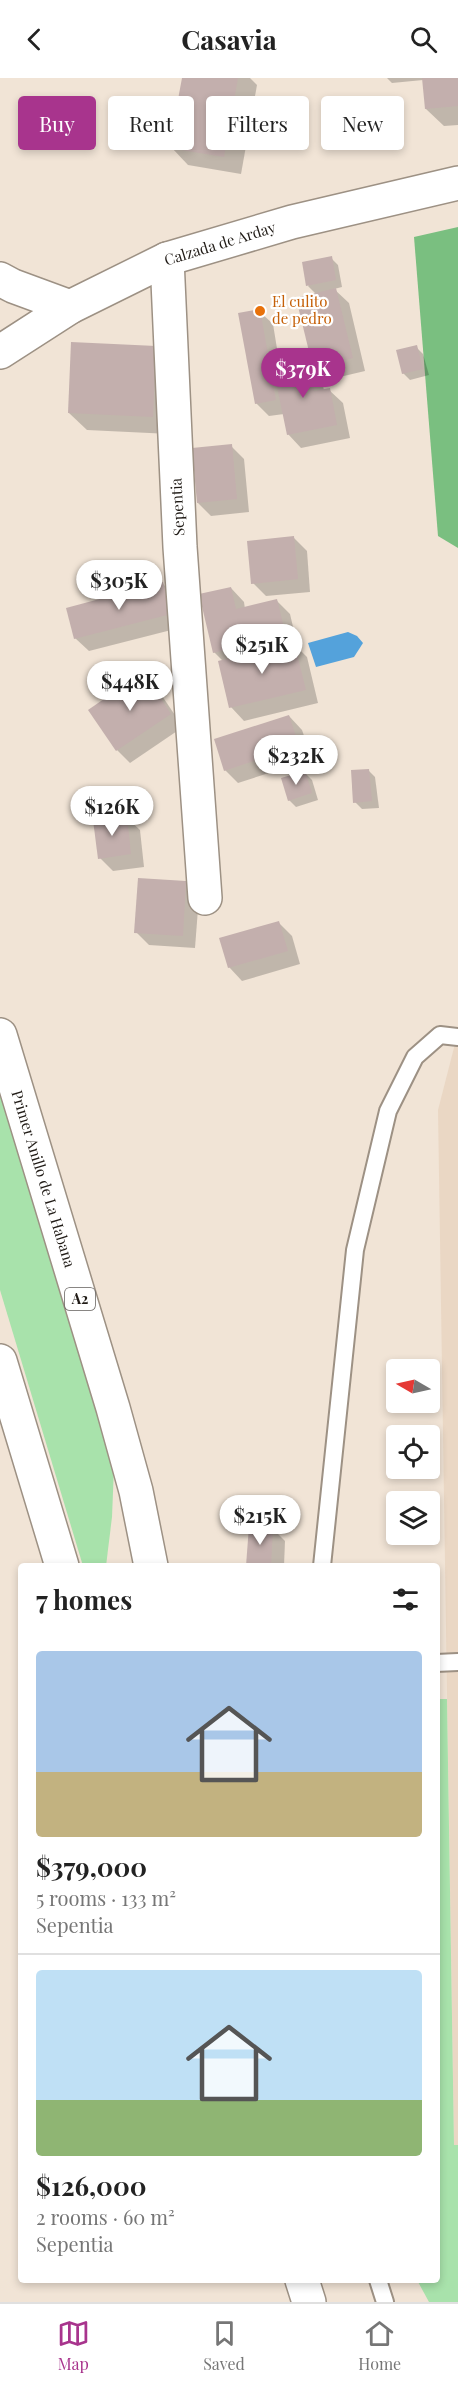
<!DOCTYPE html>
<meta charset="utf-8">
<style>
:root{--surface:#fff;--page:#f2f2f2;--text:#222;--muted:#767676;--line:#e0e0e0;--accent:#a8348d}
body{margin:0;font-family:"Playfair Display",serif;background:var(--page);color:var(--text);height:100vh;display:flex;flex-direction:column;font-size:22px;white-space:nowrap}
*{box-sizing:border-box;margin:0}
p{font-size:20px;color:var(--muted)}
.icon{flex:none;width:33px;height:33px;fill:none;stroke:currentColor;stroke-width:2;stroke-linecap:round;stroke-linejoin:round}
.map{position:relative;flex:1;overflow:hidden}
.side{position:absolute;left:18px;top:1485px;width:422px;height:720px;display:flex;flex-direction:column;background:var(--surface);border-radius:6px;box-shadow:0 3px 9px #0003}
.side>*{flex:none}
.banner{position:absolute;left:18px;top:18px;width:423px;height:54px;display:flex;gap:12px}
.needle{width:39px;rotate:279deg}
.tools{position:absolute;left:386px;top:1281px;display:grid;gap:12px}
.tools a{display:grid;place-items:center;width:54px;height:54px;border-radius:6px;background:var(--surface);box-shadow:0 3px 9px #0003;font-size:30px}
.price{position:absolute;translate:-50% -51px;padding:0 14px;border-radius:21px;background:#fff;color:#222;font-size:20px;line-height:39px;filter:drop-shadow(0 2px 3px #0008)}
.price::after{content:'';position:absolute;left:50%;top:36px;width:18px;height:14px;margin-left:-9px;background:inherit;clip-path:polygon(0 0,100% 0,50% 100%)}
.price.on{background:var(--accent);color:#fff}
ul{padding:0;list-style:none}
li{display:grid;align-content:center;gap:12px;height:318px;padding:0 18px}
li+li{border-top:2px solid var(--line)}
li span{display:grid;place-items:center;height:186px;border-radius:6px;color:#555}
li>.icon{margin-inline-start:auto}
span .icon{width:108px;height:108px;fill:#fffc;stroke-width:1}
li b{font-size:26px}
h2{display:flex;justify-content:space-between;align-items:center;height:72px;padding:0 18px;font-size:26px}
.chip{padding:0 21px;border-radius:6px;background:var(--surface);box-shadow:0 3px 9px #0003;font-size:21px;line-height:54px}
.chip.on{background:var(--accent);color:#fff}
header{display:flex;justify-content:space-between;align-items:center;height:78px;padding:0 18px;background:var(--surface);font-size:27px;font-weight:700}
.tabs{display:flex;justify-content:space-around;align-items:center;height:84px;border-top:2px solid var(--line);background:var(--surface);font-size:16px;color:var(--muted)}
.tabs a{display:grid;justify-items:center;gap:3px}
.tabs .on{color:var(--accent)}
.map>svg:first-child{display:block}
.built{fill:#ead7c4}
.green{fill:#a8e2ab}
.forest{fill:#7abf80}
.water{fill:#54a2db}
.shadow{fill:#0003}
.building{fill:#c3afad}
.lines{fill:none;stroke-linecap:round;stroke-linejoin:round}
.service-casing{stroke:#9d9184;stroke-width:20}
.minor-casing{stroke:#9d9184;stroke-width:36}
.tertiary-casing{stroke:#9d9184;stroke-width:36}
.trunk-casing{stroke:#9d9184;stroke-width:36}
.motorway-casing{stroke:#9d9184;stroke-width:36}
.service{stroke:#fff;stroke-width:16}
.minor{stroke:#fff;stroke-width:33}
.tertiary{stroke:#fff;stroke-width:33}
.trunk{stroke:#fff;stroke-width:33}
.motorway{stroke:#fff;stroke-width:33}
.food-dot{fill:#e8710a;stroke:#fff;stroke-width:2}
.labels{text-anchor:middle;stroke-width:4.5;stroke-linejoin:round;paint-order:stroke}
.shield{fill:#fff;stroke:#635f5c;stroke-width:1.5}
.shield-label{font-size:14px;font-weight:bold;fill:#201b16}
.street-label{font-size:15px;fill:#201b16;stroke:#fff}
.food-label{font-size:15px;fill:#c56008;stroke:#fff;text-anchor:start}
</style>
<header><svg class="icon" aria-label="back" viewBox="0 0 24 24"><path d="M15 5l-7 7 7 7"/></svg>Casavia<svg class="icon" aria-label="search" viewBox="0 0 24 24"><circle cx="10" cy="10" r="6"/><path d="M15 15l6 6"/></svg></header>
<div class="map">
<svg width="458" height="2224" viewBox="0 0 458 2224">
<rect width="100%" height="100%" fill="#f1e4d6"/>
<!-- built -->
<path class="built" d="M458,954v1113h-4l-16,-1035z"/>
<!-- green -->
<g class="green">
<path d="M0,1000l114,389 -2,50 -6,49h-23l-83,-276z"/>
<path d="M436,1621h11l7,446h4v157h-29l-12,-22h19z"/>
</g>
<!-- forest -->
<path class="forest" d="M458,149v321l-20,-12 -24,-299z"/>
<!-- water -->
<path class="water" d="M348,554l9,4 6,7 -9,14 -38,10 -8,-24z"/>
<!-- shadow -->
<g class="shadow">
<path d="M183,0h67l7,7 -16,89 -53,-9 -17,-18z"/>
<path d="M387,0h71v47l-14,1 -18,-17 -3,-29 -31,3z"/>
<path d="M331,180l7,7 4,22 -8,2 15,14 16,68 -38,9 -6,-6 3,17 5,-1 14,13 7,35 -49,10 -13,-14 -4,-20 -15,2 -13,-13 3,-92 14,13 7,43 28,-6 6,6 3,-72 -9,-9z"/>
<path d="M416,269l7,7 6,21 -19,5 -7,-7z"/>
<path d="M156,270l14,86 -83,-4 -18,-17z"/>
<path d="M231,368l13,13 5,53 -38,4 -13,-13z"/>
<path d="M294,460l13,13 3,41 -44,4 -13,-13z"/>
<path d="M163,506l13,13 7,30 -94,24 -14,-13z"/>
<path d="M231,510l13,14 1,7 32,-8 13,13 8,34 9,9 11,46 -74,18 -13,-14 -8,-46 -9,-9z"/>
<path d="M143,596l13,13 27,40 -53,36 -13,-13z"/>
<path d="M289,638l13,14 10,29 -74,24 -13,-13z"/>
<path d="M368,692l7,7 4,31 -17,1 -7,-7z"/>
<path d="M305,695l7,7 6,20 -22,7 -7,-7z"/>
<path d="M126,739l14,13 4,37 -31,4 -13,-13z"/>
<path d="M185,804l14,14 -4,52 -46,-3 -13,-13z"/>
<path d="M279,845l13,13 8,28 -58,17 -13,-14z"/>
<path d="M272,1450l13,13 -1,25h-36z"/>
</g>
<!-- building -->
<g class="building">
<path d="M182,0h56l-14,79 -55,-9z"/>
<path d="M422,0h36v28l-33,3z"/>
<path d="M332,178l4,24 -30,6 -4,-24z"/>
<path d="M336,210l17,70 -40,10 -17,-70z"/>
<path d="M260,231l16,91 -21,4 -17,-91z"/>
<path d="M71,264l85,4 -3,71 -85,-4z"/>
<path d="M417,267l6,24 -21,5 -6,-24z"/>
<path d="M308,281l6,32 16,-3 7,37 -50,10 -14,-68z"/>
<path d="M232,366l5,55 -40,4 -5,-55z"/>
<path d="M294,458l4,43 -47,5 -4,-43z"/>
<path d="M163,504l8,32 -97,25 -8,-31z"/>
<path d="M231,509l5,22 41,-10 9,37 -73,17 -14,-59z"/>
<path d="M294,564l12,48 -77,18 -11,-47z"/>
<path d="M143,594l28,42 -55,37 -28,-41z"/>
<path d="M289,637l10,31 -75,25 -10,-32z"/>
<path d="M369,691l3,32 -19,2 -2,-33z"/>
<path d="M305,693l7,22 -24,8 -7,-23z"/>
<path d="M127,738l4,38 -33,5 -5,-39z"/>
<path d="M138,800l48,3 -3,55 -49,-3z"/>
<path d="M279,843l9,30 -60,17 -9,-30z"/>
<path d="M249,1448l24,1 -2,39h-25z"/>
</g>
<g class="lines">
<defs>
<g id="service">
<path d="M322,1488l33,-316 33,-139 27,-54 25,-22 18,2"/>
<path d="M436,1585l22,-1"/>
<path d="M378,2202l7,22"/>
</g>
<path id="minor" d="M167,181l13,288 25,351"/>
<path id="tertiary" d="M0,274l70,-45 97,-48 125,-37 166,-39"/>
<g id="trunk">
<path d="M0,957l113,373 23,83 15,75"/>
<path d="M0,1283l62,205"/>
<path d="M302,2202l7,22"/>
</g>
<path id="motorway" d="M0,201l13,7 57,21"/>
</defs>
<!-- service casing -->
<use href="#service" class="service-casing"/>
<!-- minor casing -->
<use href="#minor" class="minor-casing"/>
<!-- tertiary casing -->
<use href="#tertiary" class="tertiary-casing"/>
<!-- trunk casing -->
<use href="#trunk" class="trunk-casing"/>
<!-- motorway casing -->
<use href="#motorway" class="motorway-casing"/>
<!-- service -->
<use href="#service" class="service"/>
<!-- minor -->
<use href="#minor" class="minor"/>
<!-- tertiary -->
<use href="#tertiary" class="tertiary"/>
<!-- trunk -->
<use href="#trunk" class="trunk"/>
<!-- motorway -->
<use href="#motorway" class="motorway"/>
</g>
<!-- markers -->
<circle class="food-dot" cx="260" cy="233" r="6"/>
<g class="labels">
<!-- shield labels -->
<rect class="shield" x="65" y="1210" width="30" height="22" rx="4.5"/>
<g class="shield-label">
<text x="80" y="1226">A2</text>
</g>
<!-- street labels -->
<g class="street-label">
<text transform="translate(220 166) rotate(-17)" y="5">Calzada de Arday</text>
<text transform="translate(178 429) rotate(-93)" y="5">Sepentia</text>
<text transform="translate(43 1101) rotate(73)" y="5">Primer Anillo de La Habana</text>
</g>
<!-- food labels -->
<g class="food-label">
<text x="272" y="229">El culito<tspan x="272" dy="17">de pedro</tspan></text>
</g>
</g>
</svg>
<div class="tools">
<a><svg class="needle" viewBox="-14 -14 28 28"><path d="M0-13l5 13h-10z" fill="#e53935"/><path d="M0 13l5-13h-10z" fill="#767676"/></svg></a>
<a><svg class="icon" aria-label="locate" viewBox="0 0 24 24"><circle cx="12" cy="12" r="6"/><path d="M12 2v4M12 18v4M2 12h4M18 12h4"/></svg></a>
<a><svg class="icon" aria-label="layers" viewBox="0 0 24 24"><path d="M12 4l9 5-9 5-9-5zM3 14l9 5 9-5"/></svg></a>
</div>
<b class="price on" style="left:303px;top:321px">$379K</b>
<b class="price" style="left:119px;top:533px">$305K</b>
<b class="price" style="left:262px;top:597px">$251K</b>
<b class="price" style="left:130px;top:634px">$448K</b>
<b class="price" style="left:296px;top:708px">$232K</b>
<b class="price" style="left:112px;top:759px">$126K</b>
<b class="price" style="left:260px;top:1468px">$215K</b>
<div class="banner">
<a class="chip on">Buy</a>
<a class="chip">Rent</a>
<a class="chip">Filters</a>
<a class="chip">New</a>
</div>
<section class="side">
<h2>7 homes<svg class="icon" aria-label="filters" viewBox="0 0 24 24"><path d="M4 7h16M4 17h16"/><circle cx="9" cy="7" r="2"/><circle cx="15" cy="17" r="2"/></svg></h2>
<ul>
<li><span style="background:linear-gradient(#a9c7e8 65%,#c2b280 0)"><svg class="icon" aria-label="home" viewBox="0 0 24 24"><path d="M3 11l9-7 9 7M6 9v11h12V9"/></svg></span><div><b>$379,000</b><p>5 rooms · 133 m²</p><p>Sepentia</p></div></li>
<li><span style="background:linear-gradient(#bfe0f5 70%,#8fb573 0)"><svg class="icon" aria-label="home" viewBox="0 0 24 24"><path d="M3 11l9-7 9 7M6 9v11h12V9"/></svg></span><div><b>$126,000</b><p>2 rooms · 60 m²</p><p>Sepentia</p></div></li>
</ul>
</section>
</div>
<nav class="tabs">
<a class="on"><svg class="icon" aria-label="map" viewBox="0 0 24 24"><path d="M3 6l6-2 6 2 6-2v14l-6 2-6-2-6 2zM9 4v14M15 6v14"/></svg>Map</a>
<a><svg class="icon" aria-label="saved" viewBox="0 0 24 24"><path d="M7 4h10v16l-5-4-5 4z"/></svg>Saved</a>
<a><svg class="icon" aria-label="home" viewBox="0 0 24 24"><path d="M3 11l9-7 9 7M6 9v11h12V9"/></svg>Home</a>
</nav>
